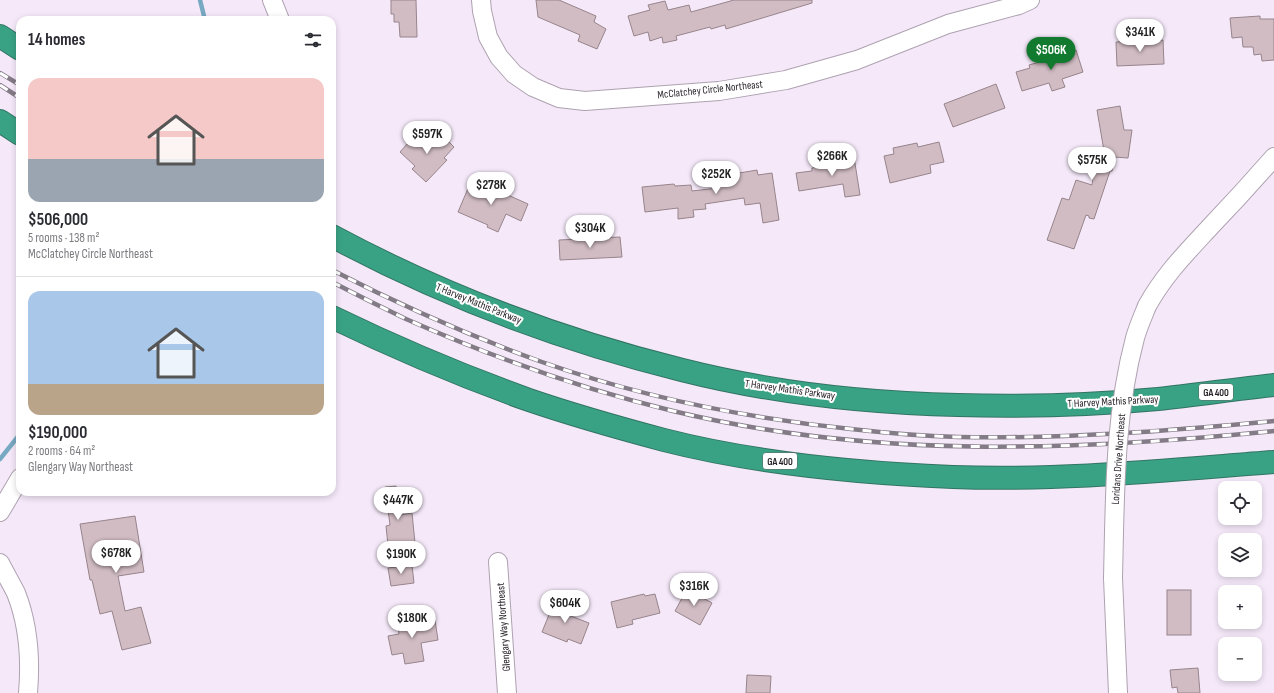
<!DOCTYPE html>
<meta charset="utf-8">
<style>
:root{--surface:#fff;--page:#f2f2f3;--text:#2b2b33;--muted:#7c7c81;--line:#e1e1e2;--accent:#117a2e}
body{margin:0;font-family:"Sofia Sans Condensed",sans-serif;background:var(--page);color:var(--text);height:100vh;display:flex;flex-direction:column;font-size:15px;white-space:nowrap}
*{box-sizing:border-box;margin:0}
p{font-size:13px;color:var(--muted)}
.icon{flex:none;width:22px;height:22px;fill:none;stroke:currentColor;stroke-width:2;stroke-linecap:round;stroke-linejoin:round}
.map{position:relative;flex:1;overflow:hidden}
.details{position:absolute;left:16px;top:16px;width:320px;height:480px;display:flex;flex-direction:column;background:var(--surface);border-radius:12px;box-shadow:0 2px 6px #0003}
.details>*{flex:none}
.fabs{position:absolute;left:1218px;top:481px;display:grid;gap:8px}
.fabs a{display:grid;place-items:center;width:44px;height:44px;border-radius:8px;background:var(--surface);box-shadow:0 2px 6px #0003;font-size:20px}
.price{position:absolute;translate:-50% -34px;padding:0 9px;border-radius:14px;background:#fff;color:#222;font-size:13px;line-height:26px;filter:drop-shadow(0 1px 2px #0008)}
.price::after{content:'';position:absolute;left:50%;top:24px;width:12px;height:9px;margin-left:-6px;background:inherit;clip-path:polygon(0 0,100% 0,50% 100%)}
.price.current{background:var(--accent);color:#fff}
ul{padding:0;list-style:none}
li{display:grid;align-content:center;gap:8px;height:212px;padding:0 12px}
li+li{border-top:1px solid var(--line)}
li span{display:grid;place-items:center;height:124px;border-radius:12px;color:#555}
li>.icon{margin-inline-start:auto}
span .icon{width:72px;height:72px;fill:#fffc;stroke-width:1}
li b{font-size:17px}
h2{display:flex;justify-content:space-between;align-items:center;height:48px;padding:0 12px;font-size:17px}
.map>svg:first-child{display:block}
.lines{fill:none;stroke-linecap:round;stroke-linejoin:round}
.stream{stroke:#77a9c2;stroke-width:4.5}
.building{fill:#d1bcc4;stroke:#97848b}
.minor-casing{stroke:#aea2b1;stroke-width:20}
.motorway-casing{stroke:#327463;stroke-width:24}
.minor{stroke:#fff;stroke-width:18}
.motorway{stroke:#3aa284;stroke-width:22}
.rail-casing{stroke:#837b86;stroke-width:4.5}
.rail{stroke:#fff;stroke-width:3;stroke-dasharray:9;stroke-linecap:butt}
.minor-bridge-casing{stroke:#aea2b1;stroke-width:20;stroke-linecap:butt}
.minor-bridge{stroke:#fff;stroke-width:18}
.labels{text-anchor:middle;stroke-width:4;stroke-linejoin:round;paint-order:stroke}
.shield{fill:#fff;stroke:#666266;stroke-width:1}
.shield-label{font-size:10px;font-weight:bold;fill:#241f25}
.street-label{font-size:11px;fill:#241f25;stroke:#fff}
</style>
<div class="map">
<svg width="1274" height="693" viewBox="0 0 1274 693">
<rect width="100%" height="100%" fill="#f5e9f9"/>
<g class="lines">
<!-- stream -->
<g class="stream">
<path d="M200,0l5,20"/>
<path d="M0,459l20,-25"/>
</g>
</g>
<!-- building -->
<g class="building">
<path d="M391,0h25l1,37h-17l-1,-15h-5v-8h-3z"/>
<path d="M536,0h23l37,16 -2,6 12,7 -9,20 -19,-8 2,-6 -42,-18z"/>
<path d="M734,0h78v3l-86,26 -1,-4 -14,4 -1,-2 -34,9 1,4 -14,3 -1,-6 -12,4 -2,-9 -14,4 -6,-20 22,-6 -2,-5 17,-4 3,9 21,-5 2,7z"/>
<path d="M1260,16v3h14v41l-12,1 -1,-7 -7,1 -1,-8h-10l-1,-10 -10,1 -2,-20z"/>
<path d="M1163,40l1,24 -47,2 -1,-24z"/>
<path d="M1076,50l7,22 -21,7 3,8 -13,4 -3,-8 -27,8 -6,-19 14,-4 -1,-3 14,-4 -1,-4 19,-6 1,4z"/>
<path d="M996,84l9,24 -52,19 -9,-23z"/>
<path d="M1120,106l4,24h8l-4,28 -14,-1 -2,14h-2l-16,48 -5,-1v-2l-3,-1 -12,34 -27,-9 15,-42 7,2 7,-20 16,5 4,-33 8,-1 -7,-41z"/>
<path d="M417,133l12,12 11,-12 14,14 -10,11 3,2 -21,22 -14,-13 3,-3 -15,-14z"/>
<path d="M939,142l5,20 -14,3 1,8 -41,10 -6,-27 10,-2 -1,-6 24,-5 1,4z"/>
<path d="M854,157l6,38 -15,2 -2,-13 -44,7 -3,-18 16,-2v-3l9,-2 -1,-4z"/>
<path d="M757,170l1,5 14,-2 7,47 -16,3 -3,-20 -15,2 -1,-7 -39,6 1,5 -13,1 1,7 -16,2v-11l-33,4 -3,-25 32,-3 1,2 16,-1 1,6 26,-3 -2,-11z"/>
<path d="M472,179l56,25 -7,17 -15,-7 -8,18 -11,-5 1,-2 -30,-13z"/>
<path d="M620,237l2,20 -62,3 -1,-20z"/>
<path d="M396,486l5,29 11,-2 3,30 -27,2 -2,-19 4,-1 -5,-38z"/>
<path d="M135,516l9,56 -26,4 7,35 16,-4 10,36 -29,7 -10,-39 -12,3 -8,-34h-2l-10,-56z"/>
<path d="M412,565l2,18 -23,3 -3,-18z"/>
<path d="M687,589l25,14 -12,22 -25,-14z"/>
<rect x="1167" y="590" width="24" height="45"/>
<path d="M644,594l1,2 10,-2 5,19 -28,7 1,4 -16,4 -6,-26z"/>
<path d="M555,600l16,6 -3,9 21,8 -8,21 -13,-5 -1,3 -25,-10z"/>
<path d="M412,617l1,7 22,-4 3,20 -17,3 3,18 -19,3 -2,-11 -11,2 -4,-19 11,-2 -2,-15z"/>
<path d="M1198,668l2,25h-22l-1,-6 -5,1 -2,-18z"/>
<path d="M747,675l24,1 -1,17h-24z"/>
</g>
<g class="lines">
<defs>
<g id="minor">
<path d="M272,0l8,20"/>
<path d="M481,0l1,11 6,26 11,20 15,17 19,13 26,11 26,3 134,-10 67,-11 71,-20 91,-36 71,-19 11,-5"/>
<path d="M1147,306c17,-31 39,-53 63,-79 22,-23 43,-46 64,-70"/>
<path d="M0,512l20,-34"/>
<path d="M498,562l9,131"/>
<path d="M0,563c5,10 11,20 16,30 13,33 15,65 12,100"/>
<path d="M1113,578l5,115"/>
</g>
<g id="motorway">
<path d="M0,36l20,13"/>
<path d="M0,121l20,13"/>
<path d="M332,236c110,59 229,104 350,134 87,22 186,33 276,35 66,2 134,0 200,-6 39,-4 77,-10 116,-14"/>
<path d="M332,317c64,31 130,59 197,83 44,15 90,28 135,40 94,24 193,33 289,37 107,4 215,-7 321,-15"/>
</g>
</defs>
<!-- minor casing -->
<use href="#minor" class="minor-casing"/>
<!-- motorway casing -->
<use href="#motorway" class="motorway-casing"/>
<!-- minor -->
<use href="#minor" class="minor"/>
<!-- motorway -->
<use href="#motorway" class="motorway"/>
<defs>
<g id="rail">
<path d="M0,73l20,12"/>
<path d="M0,85l20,13"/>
<path d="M332,270c68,35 138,66 210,92 99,35 204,56 309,67 35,4 71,7 107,8 105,2 211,-6 316,-16"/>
<path d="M332,282c25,13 49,25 74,37 86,38 175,70 267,92 198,48 400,40 601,20"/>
</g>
</defs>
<!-- rail casing -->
<use href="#rail" class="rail-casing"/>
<!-- rail -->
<use href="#rail" class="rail"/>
<defs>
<path id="minor-bridge" d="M1113,578c2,-82 1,-161 22,-240 3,-11 8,-22 12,-32"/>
</defs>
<!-- minor-bridge casing -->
<use href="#minor-bridge" class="minor-bridge-casing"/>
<!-- minor-bridge -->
<use href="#minor-bridge" class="minor-bridge"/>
</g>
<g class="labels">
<!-- shield labels -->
<g class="shield">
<rect x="1199" y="384" width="34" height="16" rx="3"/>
<rect x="763" y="453" width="34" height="16" rx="3"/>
</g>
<g class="shield-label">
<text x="1216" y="396">GA 400</text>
<text x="780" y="465">GA 400</text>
</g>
<!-- street labels -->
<g class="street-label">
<text transform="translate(710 89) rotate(-6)" y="4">McClatchey Circle Northeast</text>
<text transform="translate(479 303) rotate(22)" y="4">T Harvey Mathis Parkway</text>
<text transform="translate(790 389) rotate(8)" y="4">T Harvey Mathis Parkway</text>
<text transform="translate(1113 401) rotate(-3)" y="4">T Harvey Mathis Parkway</text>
<text transform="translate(1118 459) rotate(-86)" y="4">Loridans Drive Northeast</text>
<text transform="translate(503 627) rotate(-94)" y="4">Glengary Way Northeast</text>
</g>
</g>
</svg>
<div class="fabs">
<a><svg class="icon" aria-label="locate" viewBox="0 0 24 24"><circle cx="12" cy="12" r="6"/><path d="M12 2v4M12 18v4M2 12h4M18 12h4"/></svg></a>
<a><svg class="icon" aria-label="layers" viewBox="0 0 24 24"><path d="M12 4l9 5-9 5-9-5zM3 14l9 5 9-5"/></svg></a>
<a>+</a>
<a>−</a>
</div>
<b class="price" style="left:1140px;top:53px">$341K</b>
<b class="price current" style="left:1051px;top:71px">$506K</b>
<b class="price" style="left:427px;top:155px">$597K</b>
<b class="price" style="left:832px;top:177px">$266K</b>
<b class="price" style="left:1092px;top:181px">$575K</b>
<b class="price" style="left:716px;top:195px">$252K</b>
<b class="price" style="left:491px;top:206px">$278K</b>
<b class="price" style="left:590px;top:249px">$304K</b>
<b class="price" style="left:398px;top:521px">$447K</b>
<b class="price" style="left:116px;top:574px">$678K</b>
<b class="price" style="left:401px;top:575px">$190K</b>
<b class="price" style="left:694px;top:607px">$316K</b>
<b class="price" style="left:565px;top:624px">$604K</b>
<b class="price" style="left:412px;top:639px">$180K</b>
<section class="details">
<h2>14 homes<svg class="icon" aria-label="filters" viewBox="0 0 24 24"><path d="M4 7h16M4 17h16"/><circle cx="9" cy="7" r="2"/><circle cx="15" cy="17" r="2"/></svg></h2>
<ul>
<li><span style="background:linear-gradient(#f6c9c9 65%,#9aa5b1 0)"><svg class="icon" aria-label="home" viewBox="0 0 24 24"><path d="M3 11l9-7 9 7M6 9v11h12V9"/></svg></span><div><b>$506,000</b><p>5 rooms · 138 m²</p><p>McClatchey Circle Northeast</p></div></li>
<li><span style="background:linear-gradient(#a9c7e8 75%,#b9a48a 0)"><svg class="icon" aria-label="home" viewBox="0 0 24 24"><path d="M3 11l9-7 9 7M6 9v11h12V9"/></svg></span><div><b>$190,000</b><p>2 rooms · 64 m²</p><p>Glengary Way Northeast</p></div></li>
</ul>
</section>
</div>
